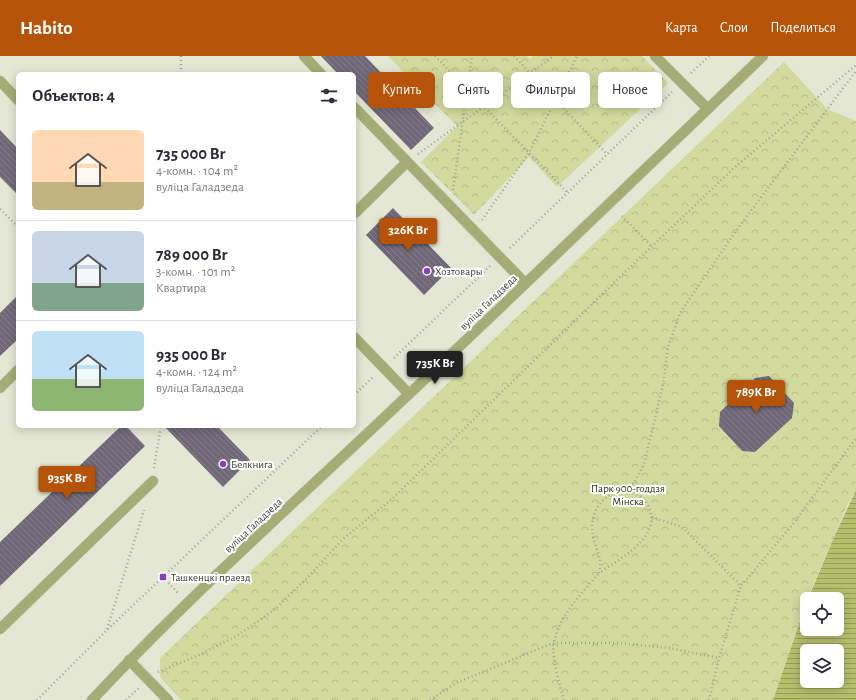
<!DOCTYPE html>
<html lang="ru">
<meta charset="utf-8">
<style>
:root{--surface:#fff;--page:#f2f2f3;--text:#2b2b33;--muted:#7c7c81;--line:#e1e1e2;--accent:#b45309}
body{margin:0;font-family:"Alegreya Sans",sans-serif;background:var(--page);color:var(--text);height:100vh;display:flex;flex-direction:column;font-size:15px;white-space:nowrap}
*{box-sizing:border-box;margin:0}
p{font-size:13px;color:var(--muted)}
.icon{flex:none;width:22px;height:22px;fill:none;stroke:currentColor;stroke-width:2;stroke-linecap:round;stroke-linejoin:round}
.map{position:relative;flex:1;overflow:hidden}
.side{position:absolute;left:16px;top:16px;width:340px;height:356px;display:flex;flex-direction:column;background:var(--surface);border-radius:6px;box-shadow:0 2px 10px #0003}
.side>*{flex:none}
.top-card{position:absolute;left:368px;top:16px;width:380px;height:36px;display:flex;gap:8px}
.controls{position:absolute;left:800px;top:536px;display:grid;gap:8px}
.controls a{display:grid;place-items:center;width:44px;height:44px;border-radius:6px;background:var(--surface);box-shadow:0 2px 10px #0003;font-size:20px}
.price{position:absolute;translate:-50% -34px;padding:0 9px;border-radius:4px;background:var(--accent);color:#fff;font-size:13px;line-height:26px;filter:drop-shadow(0 1px 2px #0008)}
.price::after{content:'';position:absolute;left:50%;top:24px;width:12px;height:9px;margin-left:-6px;background:inherit;clip-path:polygon(0 0,100% 0,50% 100%)}
.price.on{background:#222;color:#fff}
ul{padding:0;list-style:none}
li{display:flex;align-items:center;gap:12px;height:100px;padding:0 16px}
li+li{border-top:1px solid var(--line)}
li span{display:grid;place-items:center;flex:none;width:112px;height:80px;border-radius:6px;color:#555}
li>.icon{margin-inline-start:auto}
span .icon{width:48px;height:48px;fill:#fffc;stroke-width:1}
li b{font-size:17px}
h2{display:flex;justify-content:space-between;align-items:center;height:48px;padding:0 16px;font-size:17px}
.pill{padding:0 14px;border-radius:6px;background:var(--surface);box-shadow:0 2px 10px #0003;font-size:14px;line-height:36px}
.pill.on{background:var(--accent);color:#fff}
header{display:flex;align-items:center;gap:24px;box-sizing:border-box;height:56px;padding:0 20px;background:var(--accent);color:#fff}
header strong{font-size:19px}
nav{display:flex;gap:22px;margin-inline-start:auto;font-size:14px}
.map>svg:first-child{display:block}
.park{fill:url(#park-crowns)}
.water{fill:url(#water-rules);fill-rule:evenodd}
.building{fill:url(#building-back-hatch)}
.lines{fill:none;stroke-linecap:round;stroke-linejoin:round}
.minor-casing{stroke:#c2c5b3;stroke-width:11}
.path{stroke:#a1a495;stroke-width:2.5;stroke-dasharray:1 3;stroke-linecap:butt}
.minor{stroke:#a5ac75;stroke-width:10}
.poi-dot{fill:#8542b6;stroke:#fff;stroke-width:1.5}
.labels{text-anchor:middle;stroke-width:4;stroke-linejoin:round;paint-order:stroke}
.poi-label{font-size:11px;fill:#393b33;stroke:#fff;text-anchor:start}
.street-label{font-size:11px;fill:#393b33;stroke:#fff}
.park-label{font-size:11px;fill:#2c2f0b;stroke:#fff}
</style>
<header>
<strong>Habito</strong>
<nav><a>Карта</a><a>Слои</a><a>Поделиться</a></nav>
</header>
<div class="map">
<svg width="856" height="644" viewBox="0 0 856 644">
<defs>
<pattern id="park-crowns" width="20" height="18" patternUnits="userSpaceOnUse"><rect width="20" height="18" fill="#d2da9e"/><path d="M2 6a3 3 0 1 1 6 0M12 15a3 3 0 1 1 6 0" fill="none" stroke="#b5bc89"/></pattern>
<pattern id="water-rules" width="6" height="5" patternUnits="userSpaceOnUse"><rect width="6" height="5" fill="#b5bf6c"/><path d="M0 2.5h6" fill="none" stroke="#949c59"/></pattern>
<pattern id="building-back-hatch" width="6" height="6" patternUnits="userSpaceOnUse"><rect width="6" height="6" fill="#706878"/><path d="M-1 5l2 2M0 0l6 6M5-1l2 2" fill="none" stroke="#857f8a"/></pattern>
</defs>
<rect width="100%" height="100%" fill="#e4e7d3"/>
<!-- park -->
<g class="park">
<path d="M388,0h139l3,3 3,-3h109l26,27 -111,104 -28,-30 -55,58 -53,-53 36,-36z"/>
<path d="M784,6l43,47 29,12v369l-9,16 -40,93 -34,101h-592l-21,-23v-19z"/>
</g>
<!-- water -->
<path class="water" d="M856,434v210h-83l34,-99v28h30v-30h-29l26,-62zM807,595h30v30h-30z"/>
<!-- building -->
<g class="building">
<path d="M321,0h44l69,72 -23,22 -57,-59v-17h-16z"/>
<path d="M0,74l18,19v46l-18,-18z"/>
<path d="M393,152l58,60 -27,27 -58,-60z"/>
<path d="M18,239v44l-18,17v-43z"/>
<path d="M769,320l25,27 -2,15 -37,34 -13,-1 -23,-25 1,-14 35,-34z"/>
<path d="M121,370h5l19,20 -145,140v-44z"/>
<path d="M164,370h53l33,34 -27,27z"/>
</g>
<g class="lines">
<defs>
<g id="minor">
<path d="M304,0l17,18"/>
<path d="M655,0l53,53"/>
<path d="M0,25l18,19"/>
<path d="M354,51l171,176"/>
<path d="M354,158l53,-52"/>
<path d="M354,281l55,57"/>
<path d="M0,332l18,-18"/>
<path d="M0,573l153,-148"/>
<path d="M129,604l39,40"/>
<path d="M92,644c100,-107 210,-204 316,-305 119,-112 237,-226 355,-339"/>
</g>
</defs>
<!-- minor casing -->
<use href="#minor" class="minor-casing"/>
<!-- path -->
<g class="path">
<path d="M181,0v18"/>
<path d="M435,0l132,136"/>
<path d="M514,0l93,98"/>
<path d="M691,17l18,-17"/>
<path d="M418,98l136,-98"/>
<path d="M453,134l19,-134"/>
<path d="M0,153l18,18"/>
<path d="M622,160l29,30"/>
<path d="M482,164l47,-67 48,-97"/>
<path d="M510,192l162,-156"/>
<path d="M394,302l96,-92"/>
<path d="M354,339l20,-19"/>
<path d="M154,412l7,-42"/>
<path d="M626,433l8,-6 10,-19 19,-79 5,-38 12,-34 58,-85 118,-157"/>
<path d="M626,433c11,4 21,10 24,22 9,28 -32,49 -51,62 3,-15 0,-16 -4,-30 -9,-26 4,-49 31,-54z"/>
<path d="M652,461l30,10 59,59 52,-62 63,-86"/>
<path d="M163,521l16,17"/>
<path d="M107,573l37,-119"/>
<path d="M158,616l39,-16 41,-21 36,-25 34,-33 35,-38 50,-41 232,-226 110,-105 121,-102"/>
<path d="M37,644l70,-70 215,-204"/>
<path d="M126,644l13,-12"/>
<path d="M430,644l26,-17 97,-40h65l51,5 50,10"/>
<path d="M564,644c-4,-13 -13,-44 -10,-58 6,-27 27,-48 45,-69"/>
<path d="M709,644l10,-42 22,-72"/>
</g>
<!-- minor -->
<use href="#minor" class="minor"/>
</g>
<!-- markers -->
<g class="poi-dot">
<circle cx="427" cy="215" r="4"/>
<circle cx="223" cy="408" r="4"/>
<rect x="159" y="517" width="8" height="8" rx="2"/>
</g>
<g class="labels">
<!-- poi labels -->
<g class="poi-label">
<text x="435" y="219">Хозтовары</text>
<text x="231" y="412">Белкнига</text>
<text x="171" y="525">Ташкенцкі праезд</text>
</g>
<!-- street labels -->
<g class="street-label">
<text transform="translate(488 246) rotate(-44)" y="4">вуліца Галадзеда</text>
<text transform="translate(253 469) rotate(-43)" y="4">вуліца Галадзеда</text>
</g>
<!-- park labels -->
<g class="park-label">
<text x="628" y="436">Парк 900-годдзя<tspan x="628" dy="13">Мінска</tspan></text>
</g>
</g>
</svg>
<div class="controls">
<a><svg class="icon" aria-label="locate" viewBox="0 0 24 24"><circle cx="12" cy="12" r="6"/><path d="M12 2v4M12 18v4M2 12h4M18 12h4"/></svg></a>
<a><svg class="icon" aria-label="layers" viewBox="0 0 24 24"><path d="M12 4l9 5-9 5-9-5zM3 14l9 5 9-5"/></svg></a>
</div>
<b class="price" style="left:408px;top:196px">326K Br</b>
<b class="price on" style="left:435px;top:329px">735K Br</b>
<b class="price" style="left:756px;top:358px">789K Br</b>
<b class="price" style="left:67px;top:444px">935K Br</b>
<div class="top-card">
<a class="pill on">Купить</a>
<a class="pill">Снять</a>
<a class="pill">Фильтры</a>
<a class="pill">Новое</a>
</div>
<section class="side">
<h2>Объектов: 4<svg class="icon" aria-label="filters" viewBox="0 0 24 24"><path d="M4 7h16M4 17h16"/><circle cx="9" cy="7" r="2"/><circle cx="15" cy="17" r="2"/></svg></h2>
<ul>
<li><span style="background:linear-gradient(#ffd9b3 65%,#c2b280 0)"><svg class="icon" aria-label="home" viewBox="0 0 24 24"><path d="M3 11l9-7 9 7M6 9v11h12V9"/></svg></span><div><b>735 000 Br</b><p>4-комн. · 104 m²</p><p>вуліца Галадзеда</p></div></li>
<li><span style="background:linear-gradient(#c9d6e8 65%,#7fa58c 0)"><svg class="icon" aria-label="home" viewBox="0 0 24 24"><path d="M3 11l9-7 9 7M6 9v11h12V9"/></svg></span><div><b>789 000 Br</b><p>3-комн. · 101 m²</p><p>Квартира</p></div></li>
<li><span style="background:linear-gradient(#bfe0f5 60%,#8fb573 0)"><svg class="icon" aria-label="home" viewBox="0 0 24 24"><path d="M3 11l9-7 9 7M6 9v11h12V9"/></svg></span><div><b>935 000 Br</b><p>4-комн. · 124 m²</p><p>вуліца Галадзеда</p></div></li>
</ul>
</section>
</div>
